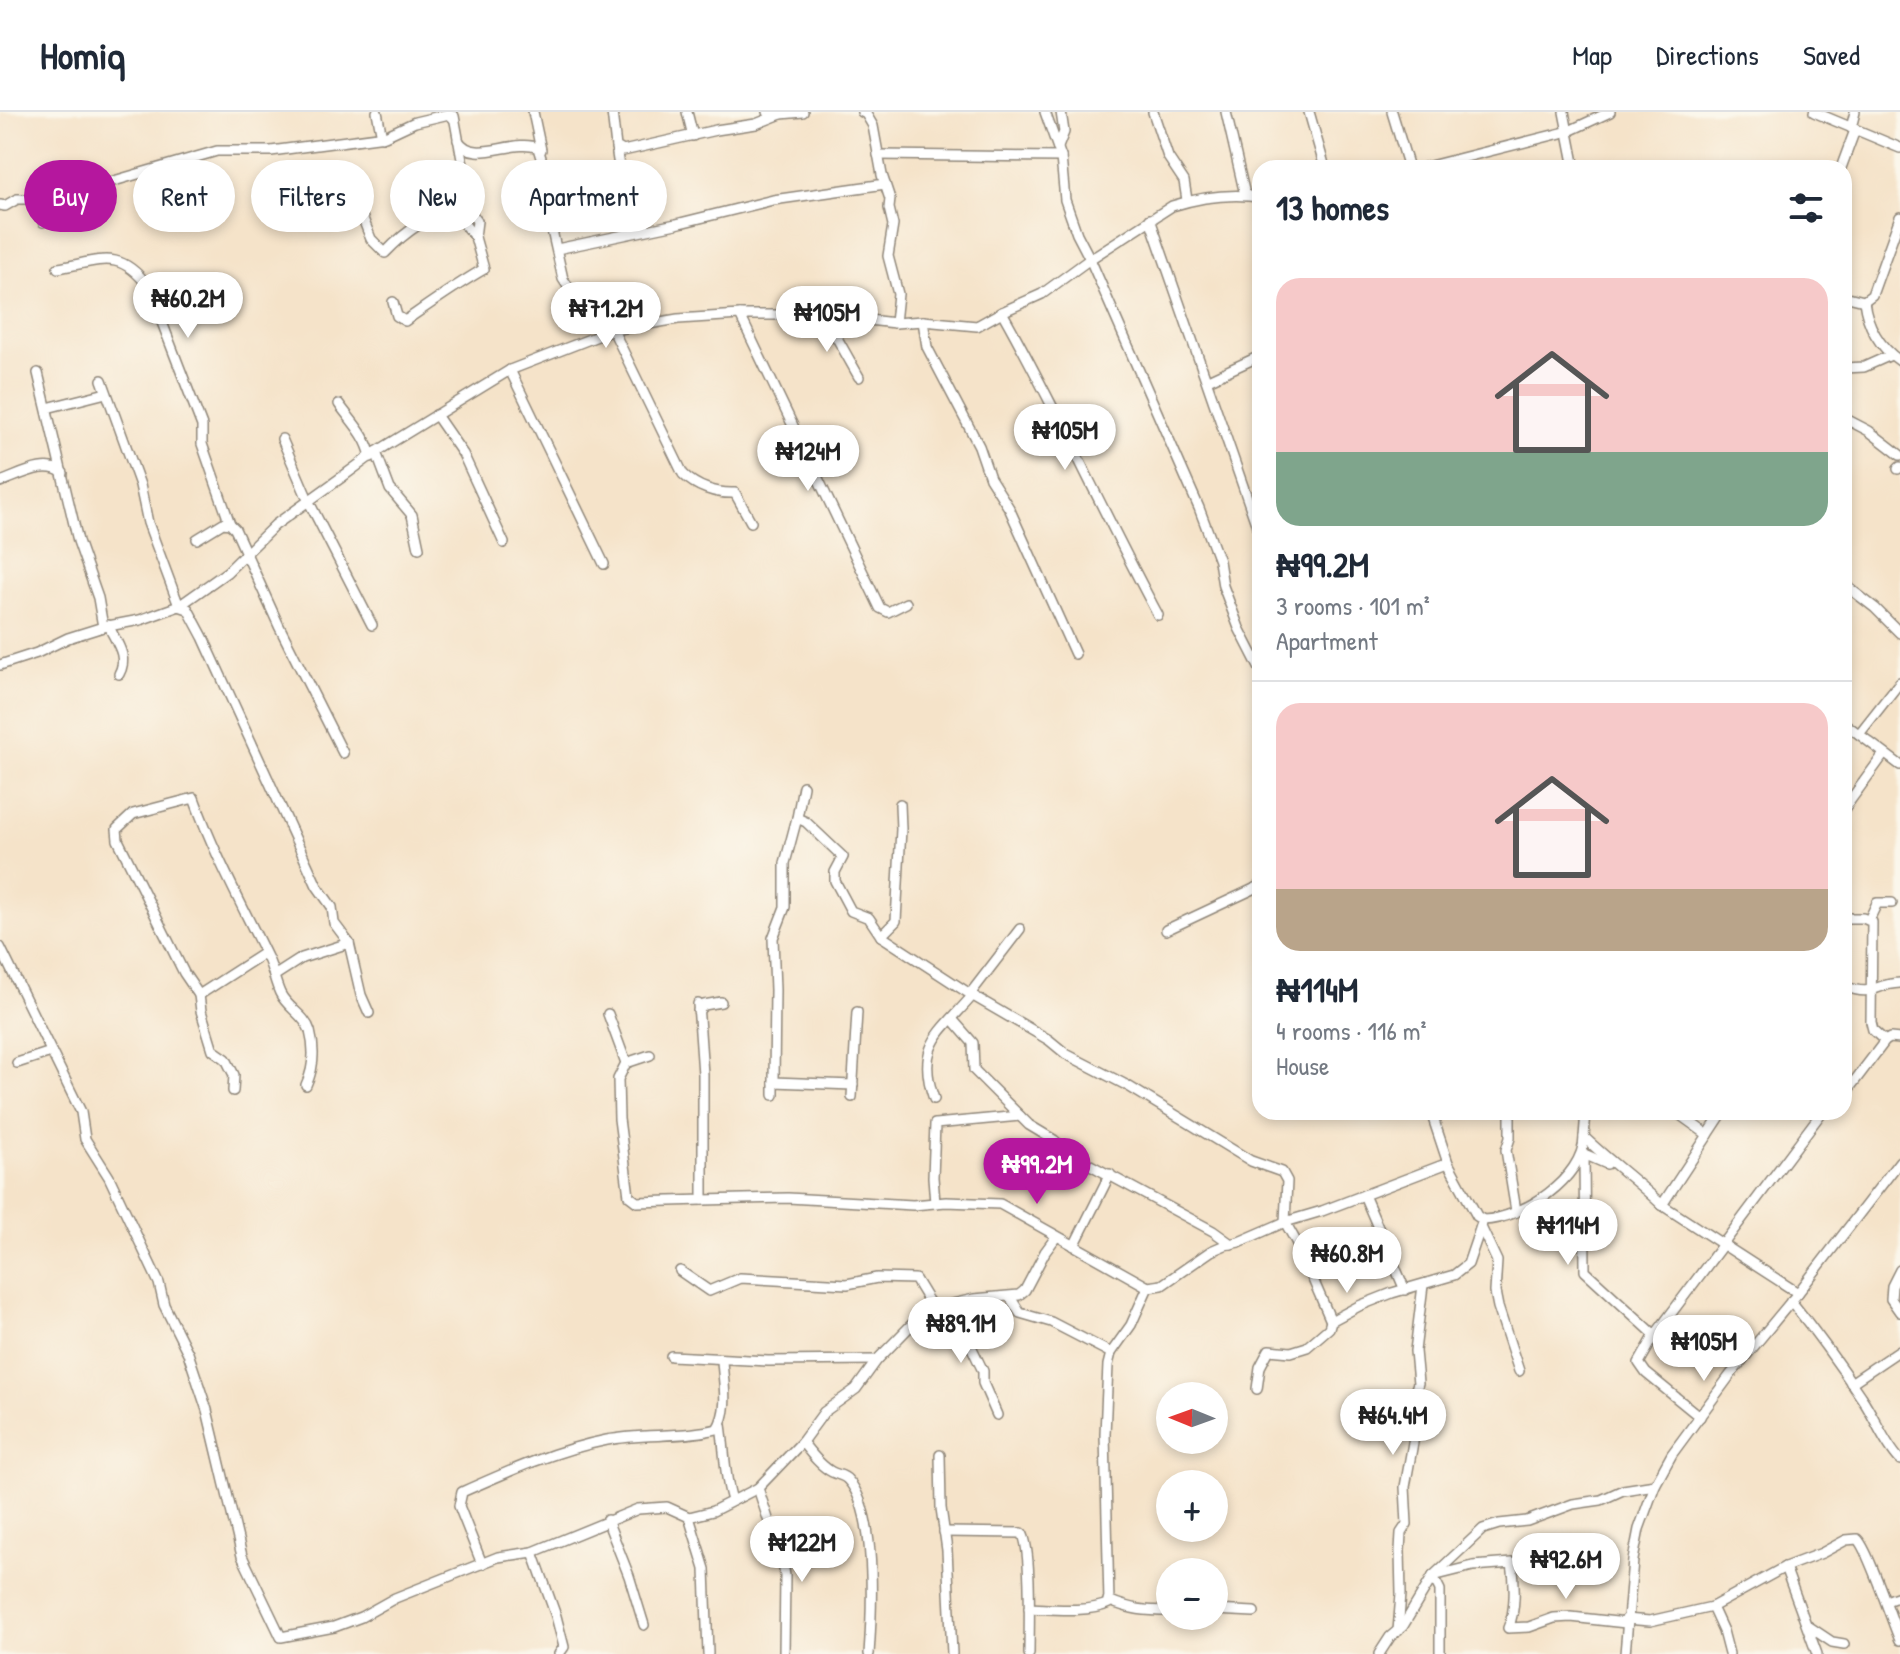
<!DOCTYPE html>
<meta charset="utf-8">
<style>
:root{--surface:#fff;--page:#f6f6f7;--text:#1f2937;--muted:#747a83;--line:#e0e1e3;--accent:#b5179e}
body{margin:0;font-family:"Patrick Hand",sans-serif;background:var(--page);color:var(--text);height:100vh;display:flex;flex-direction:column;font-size:30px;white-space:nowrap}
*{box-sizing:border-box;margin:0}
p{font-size:26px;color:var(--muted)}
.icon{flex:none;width:44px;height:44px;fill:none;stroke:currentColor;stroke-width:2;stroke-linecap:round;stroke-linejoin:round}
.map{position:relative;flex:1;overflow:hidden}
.drawer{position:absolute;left:1252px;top:48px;width:600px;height:960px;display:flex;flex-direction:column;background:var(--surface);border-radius:24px;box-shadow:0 4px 12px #0003}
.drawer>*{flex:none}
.banner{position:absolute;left:24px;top:48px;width:760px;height:72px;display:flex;gap:16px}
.needle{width:52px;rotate:271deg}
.controls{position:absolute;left:1156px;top:1270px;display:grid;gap:16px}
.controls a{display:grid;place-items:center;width:72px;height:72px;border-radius:50%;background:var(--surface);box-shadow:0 4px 12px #0003;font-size:40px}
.price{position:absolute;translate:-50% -68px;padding:0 18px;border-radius:28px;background:#fff;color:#222;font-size:26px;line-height:52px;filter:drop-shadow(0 2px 4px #0008)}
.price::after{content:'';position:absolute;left:50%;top:48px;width:24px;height:18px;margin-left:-12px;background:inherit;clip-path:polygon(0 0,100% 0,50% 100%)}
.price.on{background:var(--accent);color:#fff}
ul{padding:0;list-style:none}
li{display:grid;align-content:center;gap:16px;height:424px;padding:0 24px}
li+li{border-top:2px solid var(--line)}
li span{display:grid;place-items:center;height:248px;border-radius:24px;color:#555}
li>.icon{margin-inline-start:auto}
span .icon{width:144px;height:144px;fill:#fffc;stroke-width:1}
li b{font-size:34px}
h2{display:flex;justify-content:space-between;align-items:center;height:96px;padding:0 24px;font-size:34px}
.pill{padding:0 28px;border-radius:36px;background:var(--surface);box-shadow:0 4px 12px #0003;font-size:28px;line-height:72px}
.pill.on{background:var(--accent);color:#fff}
header{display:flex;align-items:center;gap:48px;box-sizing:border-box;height:112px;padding:0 40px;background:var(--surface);border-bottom:2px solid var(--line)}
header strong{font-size:38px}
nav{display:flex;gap:44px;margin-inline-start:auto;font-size:28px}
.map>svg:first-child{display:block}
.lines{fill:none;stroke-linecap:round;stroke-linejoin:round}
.minor-casing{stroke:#90877a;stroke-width:12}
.minor{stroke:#fff;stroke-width:9}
</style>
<header>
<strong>Homiq</strong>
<nav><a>Map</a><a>Directions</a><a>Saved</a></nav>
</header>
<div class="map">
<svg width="1900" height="1542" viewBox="0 0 1900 1542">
<rect width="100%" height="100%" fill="#fbf7ec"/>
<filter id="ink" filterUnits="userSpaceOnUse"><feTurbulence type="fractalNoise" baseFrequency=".0125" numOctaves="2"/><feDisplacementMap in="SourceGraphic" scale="16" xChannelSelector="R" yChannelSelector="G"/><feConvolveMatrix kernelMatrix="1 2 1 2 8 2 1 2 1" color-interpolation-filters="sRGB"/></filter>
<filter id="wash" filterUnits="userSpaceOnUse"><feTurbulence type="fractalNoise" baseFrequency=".006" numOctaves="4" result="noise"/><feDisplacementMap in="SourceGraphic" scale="32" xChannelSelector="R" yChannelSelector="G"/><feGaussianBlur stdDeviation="1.8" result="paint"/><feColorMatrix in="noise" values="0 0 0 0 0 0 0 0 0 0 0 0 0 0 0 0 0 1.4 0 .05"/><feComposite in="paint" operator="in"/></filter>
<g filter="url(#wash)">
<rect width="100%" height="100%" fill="#f5e3c9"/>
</g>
<g filter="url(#ink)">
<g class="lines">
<defs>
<g id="minor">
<path d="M377,0l5,25"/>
<path d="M533,0l8,38"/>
<path d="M612,0l4,35 7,4 93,-21 40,-6 25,-10"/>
<path d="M687,0l6,24"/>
<path d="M768,0l13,2 22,-2"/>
<path d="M862,0l4,2 7,12 9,49 8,24 -1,9 4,17 -5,31 10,38 -3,29"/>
<path d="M1045,0l16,45 4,43 12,34 13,25 109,249 20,53 4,25 16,42 21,41"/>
<path d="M1153,0l15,45 16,24 3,19"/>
<path d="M1226,0l19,83"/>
<path d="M1309,0l16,56"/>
<path d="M1392,0l17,56"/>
<path d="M1564,0l11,56"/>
<path d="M1814,0l86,36"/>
<path d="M454,4l18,98 5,7 -2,16"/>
<path d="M1851,16l4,-16"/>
<path d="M458,28c16,26 56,-3 80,8l6,20 2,36 17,75 38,56"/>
<path d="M616,35l13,86"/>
<path d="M1058,35l6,-15 -3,-20"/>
<path d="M878,43l183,2"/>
<path d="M1422,56l147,-37 41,-19"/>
<path d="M1841,56l14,-38"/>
<path d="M343,91l15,3 13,33 14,14c18,-19 40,-37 68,-42l22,26 9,32c-28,16 -53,34 -79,52l-8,-5 -4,-14"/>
<path d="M0,93l5,1 12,-7h26"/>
<path d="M1150,107l109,313"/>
<path d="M43,110v-23l3,-5h23l148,-43h54l114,-15 30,-14 34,-8 5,5"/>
<path d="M557,137l119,-25 97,-24 112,-16"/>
<path d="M58,156c43,-7 61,-20 90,18l54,140v18l28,80"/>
<path d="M1844,184l20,5 8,-6 28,-78"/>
<path d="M1864,189c3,24 15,46 36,60"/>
<path d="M1002,200c56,99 102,203 156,303"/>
<path d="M740,203l140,293 8,4 18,-9"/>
<path d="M824,203l35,62"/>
<path d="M923,209l4,26 52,99 11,32 19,30 66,146"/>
<path d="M613,218l70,144c13,13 33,20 52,19l16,29"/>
<path d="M1844,256l20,-1 27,-12"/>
<path d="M510,258l94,194"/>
<path d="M38,261l40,168 20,57 5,29"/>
<path d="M102,268l38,105 8,38 31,83 9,3 15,28 114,249 15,21 2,16 15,20"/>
<path d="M1208,268l52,-24"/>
<path d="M339,292c12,17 28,32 32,53"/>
<path d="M47,296l59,-15"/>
<path d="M436,303l27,39 41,89"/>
<path d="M1844,306l25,13 31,24"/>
<path d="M282,327l27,63 63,123"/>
<path d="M376,340l14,37 22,26 7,33"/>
<path d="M1898,357l2,-2"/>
<path d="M0,370c19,-6 45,-23 63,-9"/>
<path d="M197,427l26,-16 7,1 5,5 44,97 64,127"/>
<path d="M1844,472l31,24 25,25"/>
<path d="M108,513c8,17 21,31 11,49"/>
<path d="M0,553l37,-12 31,-15 35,-11 37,-7 39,-14 48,-34 48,-47 67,-48 34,-25 134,-82 103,-40 65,-11 62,-4h84l71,8 28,-2 54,5 25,-14 40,-18 48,-35 82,-53c28,-9 58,-13 88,-9"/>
<path d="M1844,611l56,42"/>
<path d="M1859,622l41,-52"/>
<path d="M1844,697l40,-55"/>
<path d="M797,706l6,-32"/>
<path d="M1844,806h19l9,4 -1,100 2,8 12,11"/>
<path d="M1869,808l8,-17h15"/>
<path d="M1020,817l-50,65 79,46 17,14 62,32 123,75 31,11 5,9 -2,41 14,25 32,74"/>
<path d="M1166,818l94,-44"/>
<path d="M881,824l15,-15 5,-92 -1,-25"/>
<path d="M0,835l81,165 4,27 24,38 50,106 5,22 24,48 19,57 35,146 39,81 53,-10 27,-10 34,-19 103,-41 35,-5 105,-43 29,-2 22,10 24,-6 45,-23 44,-46 22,-30 32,-23 21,-29 49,-50 48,-11 45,-4 6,-5 20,-38 11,-15"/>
<path d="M274,864l28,-18 47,-15 12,52 8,18"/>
<path d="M1844,874c31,12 28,-2 56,-3"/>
<path d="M199,883l65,-42"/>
<path d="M698,899l6,-6 17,-3"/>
<path d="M608,902l18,49 -8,16 1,40 10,77 8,6 66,-2v-126l-5,-70"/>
<path d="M952,907l21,24 1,27 55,55 25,15 16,14 143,77 18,13"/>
<path d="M17,951l34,-11"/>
<path d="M626,951l24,-8"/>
<path d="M774,970v13"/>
<path d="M853,973l-79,-3 1,-92 -2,-52 12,-31v-44l12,-45 9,4 37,35 -8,15v9l16,30 18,7 12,18 89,58"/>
<path d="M233,979l1,-16 -8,-16 -13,-9 -12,-39 -2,-16 -15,-22 -66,-133 -1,-11 16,-15 61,-16c20,56 48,107 74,161 5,11 7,23 12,34 7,15 25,22 30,38 5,19 4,37 -4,54"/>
<path d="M1844,983l41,-54 5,-3 10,1"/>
<path d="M852,985l5,-85"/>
<path d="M934,987c-19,-55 7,-66 39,-104"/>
<path d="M1431,1000l17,51 29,53 6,4c39,-1 101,-42 101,-83"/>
<path d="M1510,1000v26l-4,12 10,61"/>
<path d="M1586,1000l-2,25c25,24 53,44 78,68l136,88"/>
<path d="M1676,1000l32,23"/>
<path d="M1607,1052l-23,-10 1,117 70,64"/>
<path d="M1364,1083l41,95"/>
<path d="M703,1088l85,-2 125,7 33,-3 54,2 148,83 14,-2 49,-34 14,-6 14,-3 46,-20 37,-11 126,-48"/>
<path d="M935,1091l-2,-26 2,-53 85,-8"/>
<path d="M1662,1093l61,-93"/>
<path d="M1481,1115l16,34 -2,31 3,15 21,64"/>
<path d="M1074,1134l36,-72"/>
<path d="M1900,1158l-8,16 -1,13 9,13"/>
<path d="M680,1159l29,20 31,-13 107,6 30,-6 38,1 17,28"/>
<path d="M1010,1185l10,16 31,9 60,31"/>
<path d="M1791,1189c25,31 48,63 70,96 14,20 22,45 39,63"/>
<path d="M962,1191l9,43 12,25v12l14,32"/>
<path d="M671,1244l97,5 109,-1"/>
<path d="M1851,1271l49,-33"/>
<path d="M1257,1277l3,-22 9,-17 22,2 16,-5 22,-19 2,-7 28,-15 33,-13 62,-18 14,-11 15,-44"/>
<path d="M1700,1305l-54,-44 -7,-10 16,-28 167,-223"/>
<path d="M721,1313c4,25 3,51 11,75"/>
<path d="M802,1330c8,10 18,24 30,30 6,3 12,3 16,8 29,31 24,132 21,174"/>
<path d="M940,1343l1,53 6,42 5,104"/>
<path d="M758,1376l12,37 10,18 5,33 -1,78"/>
<path d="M689,1405l16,52 3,85"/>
<path d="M607,1408l22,56 15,49"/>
<path d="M944,1420l78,1c10,15 7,98 7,121"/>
<path d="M533,1440l23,64 8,31 -5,7"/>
<path d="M482,1452l-23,-58 3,-14c47,-21 94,-42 145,-52 36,-7 74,-2 110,-11 13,-20 6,-47 5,-69"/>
<path d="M1785,1455l32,87"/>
<path d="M1108,1488c23,10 37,11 62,11"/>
<path d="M1886,1489l14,-5"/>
<path d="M1712,1495l11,24 6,23"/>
<path d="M1029,1496c22,1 61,5 80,-5l-4,-169 3,-69 3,-12 20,-28 17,-38"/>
<path d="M1214,1498l40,2"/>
<path d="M1626,1507l24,2 62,-14 73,-40 37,-14 24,-13 11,-1c10,7 35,83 43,101"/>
<path d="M1808,1514l24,16 12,2"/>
<path d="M1398,1519l3,-37 -1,-43 1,-18 6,-9 -2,-37 9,-50v-42l4,-12 -3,-32 8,-66"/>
<path d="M1379,1542l11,-17 13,-11 30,-50 50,-47 16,-5 28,-3 46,-17 28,-4 22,-10 32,-5"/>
<path d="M1440,1542v-64l-7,-14 40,-10 39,-3c3,19 4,48 -4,65l21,-1 25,-9 17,-1 55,6"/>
<path d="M1625,1542l8,-94 6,-31 16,-44 17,-31 59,-80 67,-81 102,-132"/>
</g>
</defs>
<!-- minor casing -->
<use href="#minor" class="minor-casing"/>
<!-- minor -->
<use href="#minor" class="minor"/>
</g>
</g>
</svg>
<div class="controls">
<a><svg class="needle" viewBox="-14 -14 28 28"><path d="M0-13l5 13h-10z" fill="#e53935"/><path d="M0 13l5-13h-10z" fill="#747a83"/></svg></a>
<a>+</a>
<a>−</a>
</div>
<b class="price" style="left:188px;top:228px">₦60.2M</b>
<b class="price" style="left:606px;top:238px">₦71.2M</b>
<b class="price" style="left:827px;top:242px">₦105M</b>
<b class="price" style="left:1065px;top:360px">₦105M</b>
<b class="price" style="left:808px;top:381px">₦124M</b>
<b class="price on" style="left:1037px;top:1094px">₦99.2M</b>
<b class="price" style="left:1568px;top:1155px">₦114M</b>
<b class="price" style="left:1347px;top:1183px">₦60.8M</b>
<b class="price" style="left:961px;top:1253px">₦89.1M</b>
<b class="price" style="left:1704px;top:1271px">₦105M</b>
<b class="price" style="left:1393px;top:1345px">₦64.4M</b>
<b class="price" style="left:802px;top:1472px">₦122M</b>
<b class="price" style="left:1566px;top:1489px">₦92.6M</b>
<div class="banner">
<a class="pill on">Buy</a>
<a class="pill">Rent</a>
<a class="pill">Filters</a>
<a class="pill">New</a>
<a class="pill">Apartment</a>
</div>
<section class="drawer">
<h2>13 homes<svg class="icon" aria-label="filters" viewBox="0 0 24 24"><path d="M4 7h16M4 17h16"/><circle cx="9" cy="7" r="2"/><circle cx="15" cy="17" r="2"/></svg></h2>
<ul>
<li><span style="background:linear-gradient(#f6c9c9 70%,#7fa58c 0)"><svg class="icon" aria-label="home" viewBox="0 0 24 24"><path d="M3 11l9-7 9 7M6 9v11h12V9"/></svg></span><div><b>₦99.2M</b><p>3 rooms · 101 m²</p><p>Apartment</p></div></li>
<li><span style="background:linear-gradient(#f6c9c9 75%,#b9a48a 0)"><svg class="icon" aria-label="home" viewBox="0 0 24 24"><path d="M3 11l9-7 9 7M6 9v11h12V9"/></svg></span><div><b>₦114M</b><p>4 rooms · 116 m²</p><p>House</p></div></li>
</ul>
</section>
</div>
